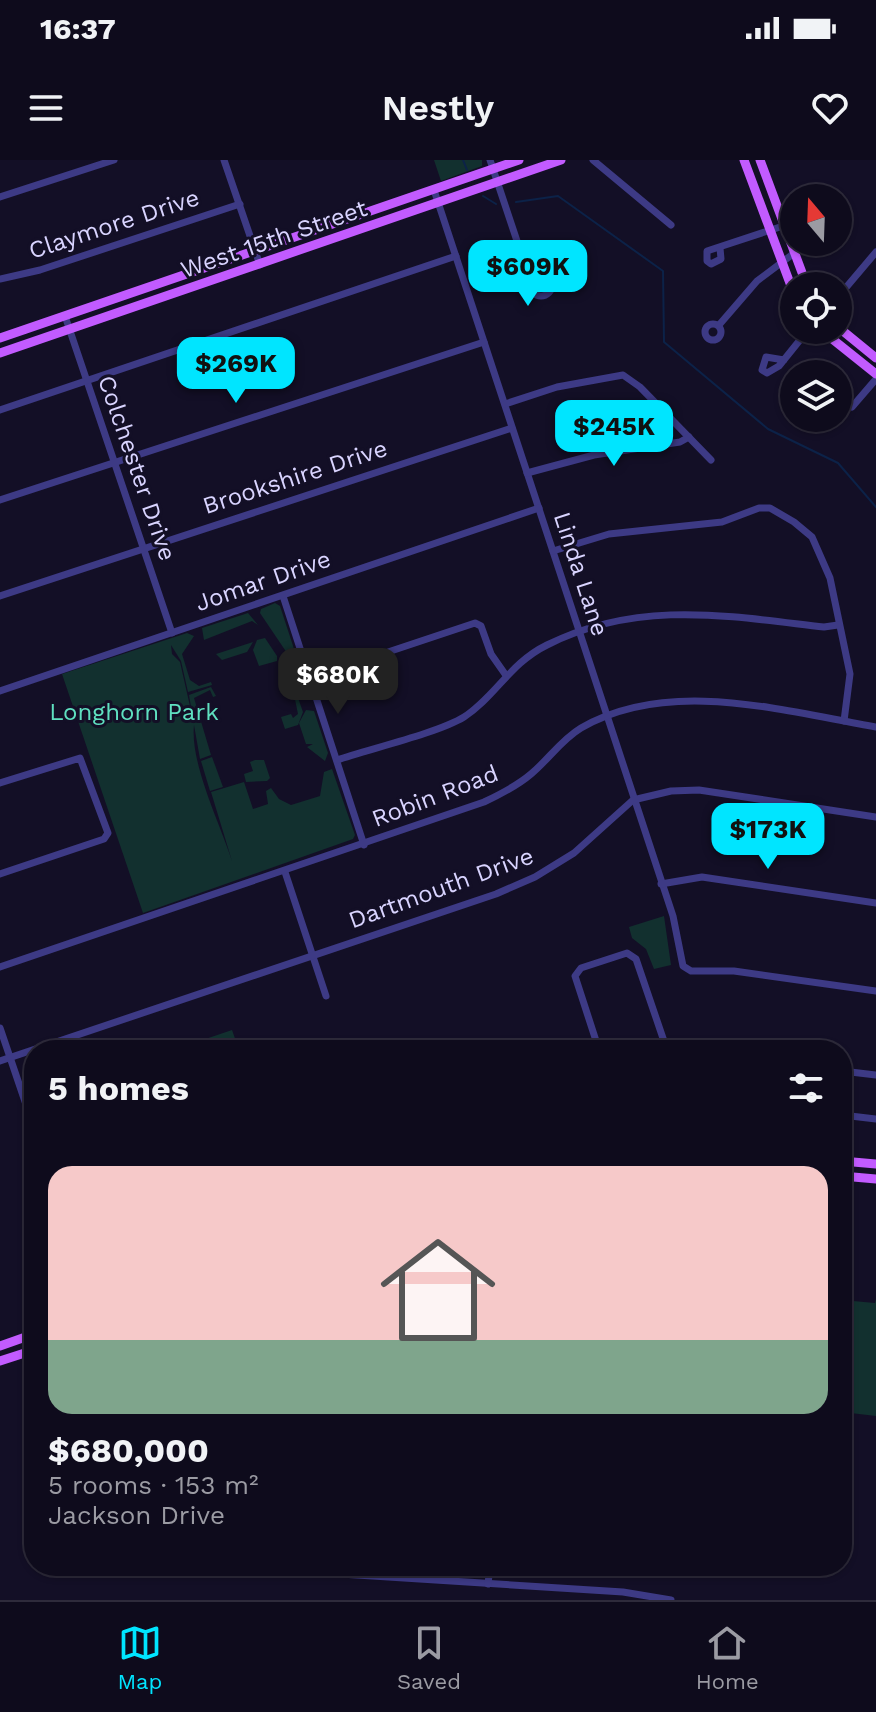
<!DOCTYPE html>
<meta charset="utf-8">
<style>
:root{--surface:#0e0b1c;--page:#1c1929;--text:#f1f3f6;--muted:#9b9ba3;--line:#2e2b3b;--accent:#00e5ff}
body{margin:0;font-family:"Work Sans",sans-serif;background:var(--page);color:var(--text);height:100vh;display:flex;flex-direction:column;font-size:30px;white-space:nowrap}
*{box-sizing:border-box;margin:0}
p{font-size:26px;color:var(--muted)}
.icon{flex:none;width:44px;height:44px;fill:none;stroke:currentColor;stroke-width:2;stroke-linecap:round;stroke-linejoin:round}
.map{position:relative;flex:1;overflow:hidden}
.panel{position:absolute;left:24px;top:880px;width:828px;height:536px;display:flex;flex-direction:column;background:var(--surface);border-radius:32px;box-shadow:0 2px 6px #0004,0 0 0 2px var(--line)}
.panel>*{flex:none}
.needle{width:52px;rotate:341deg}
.fabs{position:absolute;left:780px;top:24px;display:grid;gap:16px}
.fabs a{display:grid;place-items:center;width:72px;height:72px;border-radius:50%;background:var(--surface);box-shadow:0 2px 6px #0004,0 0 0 2px var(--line);font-size:40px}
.price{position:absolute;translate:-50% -68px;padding:0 18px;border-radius:16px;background:var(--accent);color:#111;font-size:26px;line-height:52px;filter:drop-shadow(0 2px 4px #0008)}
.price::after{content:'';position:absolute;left:50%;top:48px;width:24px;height:18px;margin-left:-12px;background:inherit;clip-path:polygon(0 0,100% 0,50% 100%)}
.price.selected{background:#222;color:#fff}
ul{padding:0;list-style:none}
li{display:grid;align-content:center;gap:16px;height:424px;padding:0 24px}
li+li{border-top:2px solid var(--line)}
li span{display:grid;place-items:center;height:248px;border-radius:24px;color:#555}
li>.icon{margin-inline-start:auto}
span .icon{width:144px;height:144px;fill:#fffc;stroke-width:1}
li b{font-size:34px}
h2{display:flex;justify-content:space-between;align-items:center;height:96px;padding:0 24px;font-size:34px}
.status{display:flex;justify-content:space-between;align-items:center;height:56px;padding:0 40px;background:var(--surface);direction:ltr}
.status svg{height:22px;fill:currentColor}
header{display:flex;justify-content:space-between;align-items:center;height:104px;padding:0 24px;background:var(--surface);font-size:36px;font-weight:600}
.dock{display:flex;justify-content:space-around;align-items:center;height:112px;border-top:2px solid var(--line);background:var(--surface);font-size:22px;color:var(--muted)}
.dock a{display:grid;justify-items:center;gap:4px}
.dock .selected{color:var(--accent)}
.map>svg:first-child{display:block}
.green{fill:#12302f}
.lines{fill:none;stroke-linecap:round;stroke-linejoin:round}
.stream{stroke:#0c2248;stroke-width:2}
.minor{stroke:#3d3a85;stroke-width:7}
.major{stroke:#c25bff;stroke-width:9}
.labels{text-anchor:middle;stroke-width:6;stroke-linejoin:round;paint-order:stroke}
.street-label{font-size:24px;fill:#d9d4ff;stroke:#130f26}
.park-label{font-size:24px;fill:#5fe0c0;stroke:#130f26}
</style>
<div class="status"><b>16:37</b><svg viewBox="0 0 49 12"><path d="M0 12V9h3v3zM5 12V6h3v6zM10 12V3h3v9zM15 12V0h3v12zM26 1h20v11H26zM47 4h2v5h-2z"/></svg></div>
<header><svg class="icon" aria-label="menu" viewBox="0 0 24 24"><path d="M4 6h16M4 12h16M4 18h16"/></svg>Nestly<svg class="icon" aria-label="heart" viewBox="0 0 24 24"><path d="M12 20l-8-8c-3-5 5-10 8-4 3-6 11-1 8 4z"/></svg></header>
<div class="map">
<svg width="876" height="1440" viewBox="0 0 876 1440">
<rect width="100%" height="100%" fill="#130f26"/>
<!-- green -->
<g class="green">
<path d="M434,0h48v6l-41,15z"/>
<path d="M275,443l5,3 16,49 -9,-2 -27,-40 1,-4z"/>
<path d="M248,453l10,12 -6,-4 -48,19 -2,-12z"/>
<path d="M187,473l7,3 -12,18 8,26 9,6 12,-4 1,3 -24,7 -7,-31 -10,-16 1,9 8,8 14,62 -5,-29 22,-8 5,9 -3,1 -3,-7 -16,8 17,57 -11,4 -6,-34c-4,39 26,98 38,136l-21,-69 33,-10 9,27 15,-5 -2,-13 5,-3 8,11 12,6 29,-9 4,-24 8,-3 23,66 -2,4 -210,74 -81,-239z"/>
<path d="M265,478l12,18v5l-18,5 -6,-16 4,-10z"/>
<path d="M253,482l-6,10 -25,8 -6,-6z"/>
<path d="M290,515l13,37 -5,13 -13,4 -4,-12 10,-3 2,4 5,-4z"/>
<path d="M306,550l8,1 14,42 -3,8 -18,-14 6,-3h-7l-7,-21z"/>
<path d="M212,597l11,30 -13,4 -9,-30z"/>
<path d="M255,600h9l6,18 -3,3 -21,1 -2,-8 9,-3 -3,-9z"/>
<path d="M664,756l7,49 -17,4 -8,-20 -14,-11 -3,-11z"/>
<path d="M232,870l7,20h-66z"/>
<path d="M876,1139v117l-34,-4v-112l33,3z"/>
</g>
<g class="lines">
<!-- stream -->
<g class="stream">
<path d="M463,0l4,10"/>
<path d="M483,36l13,8"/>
<path d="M516,42l42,-6 105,75 1,71 104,87 70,34 38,44"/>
</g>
<!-- minor -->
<g class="minor">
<path d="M224,0l36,105"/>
<path d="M490,0l35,105 8,12"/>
<path d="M593,0l78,65"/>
<path d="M434,30l239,726 10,50 8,5h43l142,20"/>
<path d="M0,37l114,-37"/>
<path d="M720,88l1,11 -10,5 -4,-3v-10l76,-25"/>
<circle cx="541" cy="125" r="11"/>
<path d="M0,119l40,-9 200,-66"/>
<path d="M838,137l38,-45"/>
<path d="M65,156l107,317"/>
<circle cx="713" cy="172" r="8"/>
<path d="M719,165l38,-44 36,-27"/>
<path d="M784,200l-18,-3 -4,13 5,3 12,-7 29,-36"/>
<path d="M505,244l52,-17 66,-12 17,12 71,73"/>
<path d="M852,247l24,-28"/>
<path d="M0,250l456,-154"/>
<path d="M527,313l67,-18 86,-13 9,-5"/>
<path d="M0,340l484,-158"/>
<path d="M553,391l56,-17 113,-12 37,-14h11l24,14 18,15 18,41 20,96 -6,47"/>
<path d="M0,436l512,-168"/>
<path d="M283,436l81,249"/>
<path d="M310,518l165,-55 6,3 10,28 14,20"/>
<path d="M0,531l539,-183"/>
<path d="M337,600c32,-11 101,-27 127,-43 31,-20 46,-54 83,-72 92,-46 181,-29 277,-18l14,-2"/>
<path d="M0,623l80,-25 28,75 -4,6 -104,35"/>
<path d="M285,712l41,124"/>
<path d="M661,724l41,-7 174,26"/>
<path d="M0,807l484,-165c17,-8 33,-16 47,-28 18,-15 30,-34 50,-46 88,-51 202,-17 295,-1"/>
<path d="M0,868l34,100"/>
<path d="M599,890l-24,-74 6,-8 46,-15 9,6 31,91"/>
<path d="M0,901l496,-167 39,-17 39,-24 59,-53 38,-9 28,-1 177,27"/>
<path d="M842,911l34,4"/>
<path d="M842,955l34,4"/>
<path d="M216,1406l407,26 48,8"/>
<path d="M488,1424l2,-18"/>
</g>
<!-- major -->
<g class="major">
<path d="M744,0l50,134"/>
<path d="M760,0l47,126"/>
<path d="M838,167l38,31"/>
<path d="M821,170l55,44"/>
<path d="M0,178l519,-178"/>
<path d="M0,193l561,-193"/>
<path d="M842,1001l34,3"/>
<path d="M842,1016l34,3"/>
<path d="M0,1186l34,-12"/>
<path d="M0,1201l34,-11"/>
</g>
</g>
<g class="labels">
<!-- street labels -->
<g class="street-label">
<text transform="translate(114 64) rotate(-18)" y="8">Claymore Drive</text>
<text transform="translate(274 79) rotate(-19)" y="8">West 15th Street</text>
<text transform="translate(137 308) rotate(71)" y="8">Colchester Drive</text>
<text transform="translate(295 317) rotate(-18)" y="8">Brookshire Drive</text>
<text transform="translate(581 414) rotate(72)" y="8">Linda Lane</text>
<text transform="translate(263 421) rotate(-19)" y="8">Jomar Drive</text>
<text transform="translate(435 636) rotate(-21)" y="8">Robin Road</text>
<text transform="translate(441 728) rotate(-20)" y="8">Dartmouth Drive</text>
</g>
<!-- park labels -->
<g class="park-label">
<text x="134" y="560">Longhorn Park</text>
</g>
</g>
</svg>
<div class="fabs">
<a><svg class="needle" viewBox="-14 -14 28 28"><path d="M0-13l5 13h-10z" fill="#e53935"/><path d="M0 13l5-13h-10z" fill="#9b9ba3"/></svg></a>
<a><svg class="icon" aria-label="locate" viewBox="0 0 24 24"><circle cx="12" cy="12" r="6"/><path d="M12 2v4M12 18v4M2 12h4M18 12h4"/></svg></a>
<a><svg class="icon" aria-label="layers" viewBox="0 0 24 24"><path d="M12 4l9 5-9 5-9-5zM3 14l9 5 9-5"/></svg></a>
</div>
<b class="price" style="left:528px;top:148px">$609K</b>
<b class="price" style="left:236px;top:245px">$269K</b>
<b class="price" style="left:614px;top:308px">$245K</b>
<b class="price selected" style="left:338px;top:556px">$680K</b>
<b class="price" style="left:768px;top:711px">$173K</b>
<section class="panel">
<h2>5 homes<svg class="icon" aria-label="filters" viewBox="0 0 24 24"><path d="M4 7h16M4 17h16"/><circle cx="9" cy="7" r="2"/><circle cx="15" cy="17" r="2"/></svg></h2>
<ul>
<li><span style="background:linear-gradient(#f6c9c9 70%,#7fa58c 0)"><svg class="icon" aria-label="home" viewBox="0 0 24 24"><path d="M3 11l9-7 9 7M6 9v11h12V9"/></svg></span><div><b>$680,000</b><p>5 rooms · 153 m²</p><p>Jackson Drive</p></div></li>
</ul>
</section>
</div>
<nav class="dock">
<a class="selected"><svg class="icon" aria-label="map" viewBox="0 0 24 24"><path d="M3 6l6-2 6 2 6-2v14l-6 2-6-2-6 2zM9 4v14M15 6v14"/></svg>Map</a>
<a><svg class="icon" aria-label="saved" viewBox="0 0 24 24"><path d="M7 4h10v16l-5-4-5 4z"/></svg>Saved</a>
<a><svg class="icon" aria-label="home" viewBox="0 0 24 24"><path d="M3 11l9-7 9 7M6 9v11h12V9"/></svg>Home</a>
</nav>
